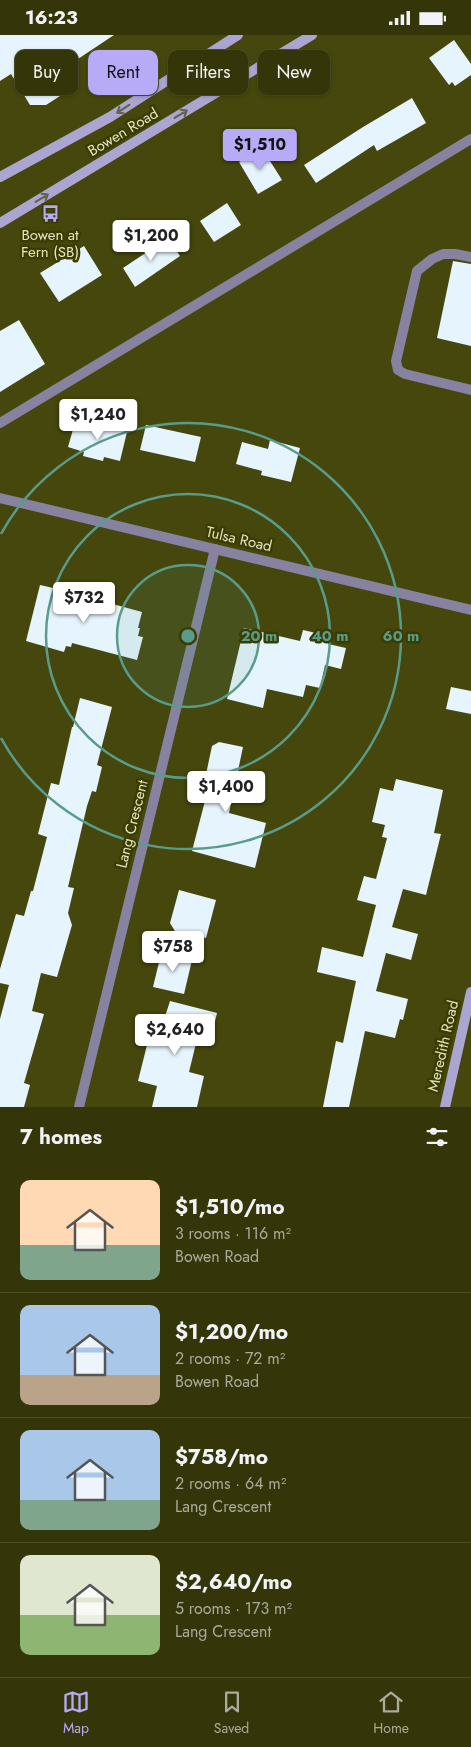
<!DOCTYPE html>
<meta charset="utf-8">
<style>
:root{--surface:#343509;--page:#3f4017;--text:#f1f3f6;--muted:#a9ab9c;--line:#4e502a;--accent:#b7abf8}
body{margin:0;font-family:Jost,sans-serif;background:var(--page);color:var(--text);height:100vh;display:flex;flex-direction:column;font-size:19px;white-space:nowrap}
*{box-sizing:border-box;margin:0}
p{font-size:16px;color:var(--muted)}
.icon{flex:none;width:28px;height:28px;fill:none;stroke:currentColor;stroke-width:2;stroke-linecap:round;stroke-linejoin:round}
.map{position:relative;height:1072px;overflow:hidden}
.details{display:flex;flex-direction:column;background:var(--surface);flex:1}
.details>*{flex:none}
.hud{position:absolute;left:15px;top:15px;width:441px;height:45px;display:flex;gap:10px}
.price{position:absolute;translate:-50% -42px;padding:0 11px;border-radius:5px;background:#fff;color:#222;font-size:16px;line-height:32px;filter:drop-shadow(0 1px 2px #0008)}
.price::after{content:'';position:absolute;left:50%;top:30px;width:15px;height:11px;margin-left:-8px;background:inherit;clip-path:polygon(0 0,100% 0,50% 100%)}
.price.active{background:var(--accent);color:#111}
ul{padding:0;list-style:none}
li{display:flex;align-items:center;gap:15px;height:125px;padding:0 20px}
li+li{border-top:1px solid var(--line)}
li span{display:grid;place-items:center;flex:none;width:140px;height:100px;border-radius:10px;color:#555}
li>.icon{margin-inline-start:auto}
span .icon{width:60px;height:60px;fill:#fffc;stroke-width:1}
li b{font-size:21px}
h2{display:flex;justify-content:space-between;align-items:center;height:60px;padding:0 20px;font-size:21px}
.chip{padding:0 18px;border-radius:10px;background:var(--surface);box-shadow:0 1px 4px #0004,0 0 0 1px var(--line);font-size:18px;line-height:45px}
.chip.active{background:var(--accent);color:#111}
.status{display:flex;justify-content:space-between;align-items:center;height:35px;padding:0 25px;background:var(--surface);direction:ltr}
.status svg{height:14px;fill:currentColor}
.dock{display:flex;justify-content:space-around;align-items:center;height:70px;border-top:1px solid var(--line);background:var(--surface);font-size:14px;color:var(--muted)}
.dock a{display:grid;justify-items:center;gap:2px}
.dock .active{color:var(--accent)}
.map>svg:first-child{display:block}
.building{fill:#e6f5fd}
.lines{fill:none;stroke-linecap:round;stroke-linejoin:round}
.lane{stroke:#86829f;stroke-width:10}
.street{stroke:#86829f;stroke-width:10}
.secondary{stroke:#aba5d2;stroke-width:10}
.oneway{stroke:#62614a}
.ring{fill:none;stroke:#599c8b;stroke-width:2.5}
.labels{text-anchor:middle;stroke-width:5;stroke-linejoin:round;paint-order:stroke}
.street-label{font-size:15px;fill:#e2e4c0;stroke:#3b3c00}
.poi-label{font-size:15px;fill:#e2e4c0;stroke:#3b3c00}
.centre{fill:#599c8b;stroke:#3b3c00;stroke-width:2.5}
.ring-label{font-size:15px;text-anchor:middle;font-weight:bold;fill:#599c8b;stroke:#3b3c00;stroke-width:5;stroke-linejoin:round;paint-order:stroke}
</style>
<div class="status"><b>16:23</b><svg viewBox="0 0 49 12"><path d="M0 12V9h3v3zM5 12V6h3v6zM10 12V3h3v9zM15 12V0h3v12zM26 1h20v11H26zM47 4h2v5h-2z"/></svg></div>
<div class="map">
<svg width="471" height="1072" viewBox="0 0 471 1072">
<rect width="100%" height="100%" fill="#45470c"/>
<!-- building -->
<g class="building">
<path d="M0,0h114l-54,36 7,11 -7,14 -14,9h-16l-19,-31 -11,7z"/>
<path d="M454,5l17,24v11l-16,11 -3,-4 -3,3 -20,-27z"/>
<path d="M412,63l14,25 -49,28 -3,-6 -58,38 -12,-18 59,-38z"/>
<path d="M260,114l3,5 2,-1 17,27 -24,14 -19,-32z"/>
<path d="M227,168l14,22 -27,17 -14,-21z"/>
<path d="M168,203l12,18 -45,31 -12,-19z"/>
<path d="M84,211l18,29 -43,27 -19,-29z"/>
<path d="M453,226l18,3v82l-34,-8z"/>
<path d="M19,285l26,44 -45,28v-61z"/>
<path d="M76,384l51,13 -7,29 -16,-4 -1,4 -20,-5 1,-4 -16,-5z"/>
<path d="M146,390l55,12 -6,25 -55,-12z"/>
<path d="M270,405l30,8 -9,34 -30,-7 1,-4 -26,-7 6,-22 26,7z"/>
<path d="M40,550l22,5 -1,2 48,13v-2l33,9 -4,16h2l-2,8 5,1 -6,23 -65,-17 -1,4 -5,-1 -2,6 -38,-11z"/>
<path d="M244,593l56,13 3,-11 26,6 -1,8 18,4 -5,21 -16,-4 -5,23 -14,-3 -3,12 -36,-8 -4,19 -36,-9z"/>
<path d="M451,652l20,4v23l-25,-5z"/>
<path d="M80,663l32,9 -15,58 5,2 -6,25 -4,-1 -5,15 -19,81 6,1 -6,25 4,12 -15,52 -16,-4 -9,38 12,3 -20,69 6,2 -6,22h-24v-88l9,-34 -9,-2v-14l16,-55 8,2 7,-25h2l14,-54 -9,-3 13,-51 8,2 13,-58h1z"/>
<path d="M219,707l24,5 -14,66 37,10 -11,45 -63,-17 14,-54 -3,-1 4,-16 -2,-1 7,-33z"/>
<path d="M396,744l47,11 -9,43 7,1 -15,61 -23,-6 -11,38 26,7 -7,26 -25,-7 -10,38 32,8 -5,21 -3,-1 -5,19 -30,-7 -16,76h-26l13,-66 7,2 13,-62 -39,-9 5,-25 41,10 13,-52 -19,-5 7,-24 12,3 11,-41 -5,-1 3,-12 -13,-3 8,-34 13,3z"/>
<path d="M179,855l37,10 -10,38 -8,-2 -6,23 -22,-36z"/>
<path d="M162,915l30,10 -8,34 -31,-7z"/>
<path d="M170,966l47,12 -5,21 -13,-3 -10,41 15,4 -7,31h-45l5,-21 -19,-5 9,-36 -5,-1 6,-22 14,4z"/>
</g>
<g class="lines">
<!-- lane -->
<g class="lane">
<path d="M471,222l-16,-3h-12l-11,5 -15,12 -21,90 2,9 7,4 66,16"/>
<path d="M0,388l471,-284"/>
</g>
<!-- street -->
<g class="street">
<path d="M0,463l471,112"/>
<path d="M79,1072l136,-558"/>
</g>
<!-- secondary -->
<g class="secondary">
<path d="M0,142l110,-60 128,-82"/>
<path d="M0,188l312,-188"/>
<path d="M445,1072l26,-115"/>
</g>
</g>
<!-- one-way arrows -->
<defs><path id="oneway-shaft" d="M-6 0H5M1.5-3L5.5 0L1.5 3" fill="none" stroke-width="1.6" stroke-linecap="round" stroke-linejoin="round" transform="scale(1.25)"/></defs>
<g class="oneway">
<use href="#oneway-shaft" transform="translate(123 74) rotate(147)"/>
<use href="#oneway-shaft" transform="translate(181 79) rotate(-31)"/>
<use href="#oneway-shaft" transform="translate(42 163) rotate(-31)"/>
</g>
<!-- distance rings -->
<circle cx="188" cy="601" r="71" fill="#599c8b" fill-opacity=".12"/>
<g class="ring">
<circle cx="188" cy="601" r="71"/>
<circle cx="188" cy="601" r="142"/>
<path d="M1 499A213 213 0 1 1 1 703"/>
</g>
<!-- icons -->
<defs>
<symbol id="bus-bare" viewBox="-9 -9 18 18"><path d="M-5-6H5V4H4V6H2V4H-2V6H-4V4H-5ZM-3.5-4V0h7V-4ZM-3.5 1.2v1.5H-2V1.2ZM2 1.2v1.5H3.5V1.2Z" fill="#b7abf8" stroke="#3b3c00" stroke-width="2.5" paint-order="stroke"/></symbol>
</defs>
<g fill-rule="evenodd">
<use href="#bus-bare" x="38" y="166" width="25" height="25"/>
</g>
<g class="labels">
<!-- street labels -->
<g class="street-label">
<text transform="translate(123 97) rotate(-31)" y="5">Bowen Road</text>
<text transform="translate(239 504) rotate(13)" y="5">Tulsa Road</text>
<text transform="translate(132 789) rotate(-76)" y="5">Lang Crescent</text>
<text transform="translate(443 1011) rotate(-77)" y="5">Meredith Road</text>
</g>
<!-- poi labels -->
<g class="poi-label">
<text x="50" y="205">Bowen at<tspan x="50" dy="17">Fern (SB)</tspan></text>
</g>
</g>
<circle cx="188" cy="601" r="8" class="centre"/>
<g class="ring-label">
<text x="259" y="606">20 m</text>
<text x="330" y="606">40 m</text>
<text x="401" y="606">60 m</text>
</g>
</svg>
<b class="price active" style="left:260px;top:136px">$1,510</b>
<b class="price" style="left:151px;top:227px">$1,200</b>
<b class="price" style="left:98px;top:406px">$1,240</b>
<b class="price" style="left:84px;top:589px">$732</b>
<b class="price" style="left:226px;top:778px">$1,400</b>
<b class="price" style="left:173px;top:938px">$758</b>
<b class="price" style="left:175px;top:1021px">$2,640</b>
<div class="hud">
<a class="chip">Buy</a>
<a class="chip active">Rent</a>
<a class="chip">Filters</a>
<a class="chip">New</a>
</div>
</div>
<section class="details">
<h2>7 homes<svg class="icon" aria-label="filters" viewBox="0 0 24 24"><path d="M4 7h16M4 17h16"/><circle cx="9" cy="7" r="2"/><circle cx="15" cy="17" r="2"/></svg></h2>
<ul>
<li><span style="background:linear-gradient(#ffd9b3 65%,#7fa58c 0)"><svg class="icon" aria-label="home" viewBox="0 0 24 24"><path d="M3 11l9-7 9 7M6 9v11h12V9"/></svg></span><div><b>$1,510/mo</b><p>3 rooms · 116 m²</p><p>Bowen Road</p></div></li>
<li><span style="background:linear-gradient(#a9c7e8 70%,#b9a48a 0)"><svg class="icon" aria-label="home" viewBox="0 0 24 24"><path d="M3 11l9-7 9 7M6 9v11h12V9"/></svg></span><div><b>$1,200/mo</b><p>2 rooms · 72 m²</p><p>Bowen Road</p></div></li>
<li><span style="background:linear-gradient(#a9c7e8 70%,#7fa58c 0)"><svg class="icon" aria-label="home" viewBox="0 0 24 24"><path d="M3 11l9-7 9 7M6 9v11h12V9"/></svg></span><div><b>$758/mo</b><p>2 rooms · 64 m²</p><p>Lang Crescent</p></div></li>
<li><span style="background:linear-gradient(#dfe7d0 60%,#8fb573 0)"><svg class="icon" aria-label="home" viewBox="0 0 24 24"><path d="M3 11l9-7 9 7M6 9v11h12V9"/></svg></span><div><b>$2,640/mo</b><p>5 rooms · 173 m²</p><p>Lang Crescent</p></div></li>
</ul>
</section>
<nav class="dock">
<a class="active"><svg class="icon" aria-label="map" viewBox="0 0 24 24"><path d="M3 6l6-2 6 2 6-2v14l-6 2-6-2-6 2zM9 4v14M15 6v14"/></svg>Map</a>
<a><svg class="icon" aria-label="saved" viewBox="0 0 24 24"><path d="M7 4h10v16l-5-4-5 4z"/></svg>Saved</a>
<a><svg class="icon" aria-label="home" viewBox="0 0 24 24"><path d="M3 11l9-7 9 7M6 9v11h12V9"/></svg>Home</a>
</nav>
